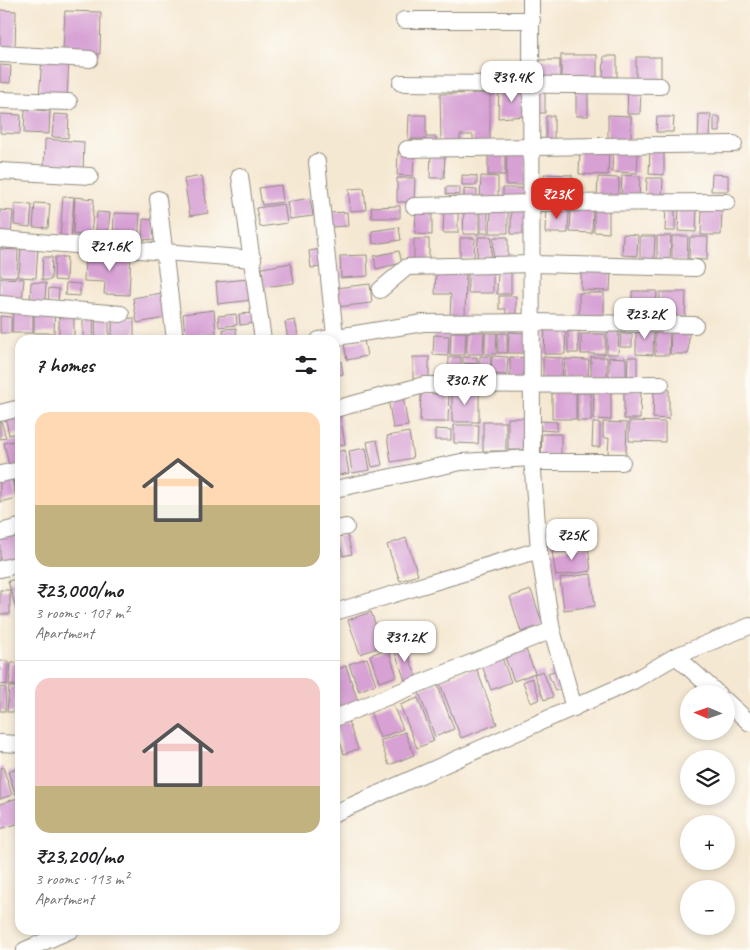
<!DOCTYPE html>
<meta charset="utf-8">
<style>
:root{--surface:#fff;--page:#f2f2f2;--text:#202124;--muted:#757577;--line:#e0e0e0;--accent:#d93025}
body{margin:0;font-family:Caveat,sans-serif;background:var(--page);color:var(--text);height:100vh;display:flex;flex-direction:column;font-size:19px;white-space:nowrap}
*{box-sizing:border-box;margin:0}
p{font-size:16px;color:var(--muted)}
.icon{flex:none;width:28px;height:28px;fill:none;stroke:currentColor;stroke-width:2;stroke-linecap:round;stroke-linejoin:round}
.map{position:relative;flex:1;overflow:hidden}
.side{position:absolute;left:15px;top:335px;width:325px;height:600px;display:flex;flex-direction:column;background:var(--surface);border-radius:15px;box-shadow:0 2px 8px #0003}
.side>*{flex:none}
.needle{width:32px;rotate:272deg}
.tools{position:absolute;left:680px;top:685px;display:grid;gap:10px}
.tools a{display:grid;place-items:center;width:55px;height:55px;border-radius:50%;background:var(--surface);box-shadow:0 2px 8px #0003;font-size:25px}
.price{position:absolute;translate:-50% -42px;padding:0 11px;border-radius:10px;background:#fff;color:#222;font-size:16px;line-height:32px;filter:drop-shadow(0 1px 2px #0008)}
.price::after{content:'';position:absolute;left:50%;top:30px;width:15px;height:11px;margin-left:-8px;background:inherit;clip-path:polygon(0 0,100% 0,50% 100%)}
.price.active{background:var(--accent);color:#fff}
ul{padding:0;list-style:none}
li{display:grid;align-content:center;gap:10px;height:265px;padding:0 20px}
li+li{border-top:1px solid var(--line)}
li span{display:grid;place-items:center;height:155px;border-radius:15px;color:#555}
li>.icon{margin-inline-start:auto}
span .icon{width:90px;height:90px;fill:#fffc;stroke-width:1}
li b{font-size:21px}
h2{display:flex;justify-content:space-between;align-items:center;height:60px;padding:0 20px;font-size:21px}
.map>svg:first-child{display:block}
.building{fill:#d7a1d4}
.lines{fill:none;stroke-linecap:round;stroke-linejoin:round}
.street-casing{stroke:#908a7e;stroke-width:18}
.street{stroke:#fff;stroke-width:16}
</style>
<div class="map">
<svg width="750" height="950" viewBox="0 0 750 950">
<rect width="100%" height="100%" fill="#fdfcf7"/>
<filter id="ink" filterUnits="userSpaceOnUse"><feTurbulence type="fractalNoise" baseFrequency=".02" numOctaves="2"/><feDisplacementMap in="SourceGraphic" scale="10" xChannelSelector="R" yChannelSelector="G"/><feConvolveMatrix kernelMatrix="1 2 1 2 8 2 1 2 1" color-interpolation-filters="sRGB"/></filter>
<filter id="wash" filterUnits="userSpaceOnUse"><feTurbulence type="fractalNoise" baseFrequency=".0096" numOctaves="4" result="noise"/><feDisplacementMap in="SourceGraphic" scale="20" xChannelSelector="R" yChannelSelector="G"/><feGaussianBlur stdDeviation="1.12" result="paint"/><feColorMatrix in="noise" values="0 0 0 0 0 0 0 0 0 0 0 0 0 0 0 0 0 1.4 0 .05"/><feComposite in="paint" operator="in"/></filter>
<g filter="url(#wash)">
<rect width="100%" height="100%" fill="#f5e8d2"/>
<g id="blocks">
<!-- building -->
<g class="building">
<path d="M0,10l16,1 -1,37 -15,-1z"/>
<path d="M65,11l36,1 -1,42 -37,-2z"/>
<rect x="561" y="55" width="36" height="25"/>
<path d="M604,56h13v21h-14z"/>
<rect x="636" y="57" width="25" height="23"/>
<path d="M42,58l27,1 -2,40 -28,-1z"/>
<rect x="539" y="60" width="21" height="21"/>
<path d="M0,65l11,1 -1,17 -10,-1z"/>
<path d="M628,87l13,1 -1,26h-13z"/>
<path d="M499,88l28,1 -1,27 -28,2z"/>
<rect x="538" y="90" width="7" height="23"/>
<rect x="576" y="90" width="12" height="26"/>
<path d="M490,93v49l-17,1v-8h-13v8h-19l-1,-49z"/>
<path d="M25,109l25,2 -1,23 -25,-1z"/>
<path d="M0,114l21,1 -1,19 -20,-1z"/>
<path d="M54,114l15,1 -1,23 -16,-1z"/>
<path d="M699,114h12l-1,26h-12z"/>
<path d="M409,115h17v22h10v6l-10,-1v-3h-18z"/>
<path d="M608,115l23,1v24h-23z"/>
<rect x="546" y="116" width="8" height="24"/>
<path d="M714,116l6,1v15h-6z"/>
<path d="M657,117h17l-1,15h-17z"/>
<path d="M45,139l39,3 -1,29 -39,-2z"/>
<path d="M650,149h14v26l-15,-1z"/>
<path d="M580,150h29l-1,25 -29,-1z"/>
<path d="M613,150l25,1 -1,22 -25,-1z"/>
<path d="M398,151l16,1 -1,24 -16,-1z"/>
<path d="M507,152l18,1v32h-19z"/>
<path d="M431,154h14l-1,24h-14z"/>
<rect x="488" y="155" width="17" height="20"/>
<path d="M544,174l28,1v24l-28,-1z"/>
<path d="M712,174l16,1v16h-17z"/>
<path d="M462,175l15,1v9h-15z"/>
<path d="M622,175l18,1 -1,25 -18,-1z"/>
<path d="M202,176l6,37 -18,3 -6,-37z"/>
<path d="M481,176l17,1v21h-18z"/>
<path d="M598,177l21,1v22l-22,-1z"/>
<path d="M397,178h18l-1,24h-17z"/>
<path d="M647,178h16l-1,22h-16z"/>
<path d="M281,185l2,17 -21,3 -3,-17z"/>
<path d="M446,187h14v8l-14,-1z"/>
<path d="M364,188l2,22 -16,1 -1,-22z"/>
<path d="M503,188h23l-1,12h-22z"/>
<path d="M464,189l13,1v9l-13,-1z"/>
<path d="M63,196l11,1 -3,44 -11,-1z"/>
<path d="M75,197l19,2 -3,37 -18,-2z"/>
<path d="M310,198l3,18 -23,3 -3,-17z"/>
<path d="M35,203l15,1 -2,24 -15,-1z"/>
<path d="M15,204l17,1 -2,22 -16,-2z"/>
<path d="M284,204l3,19 -27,4 -4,-19z"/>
<path d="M400,206v12h-28l-1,-11z"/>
<path d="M511,207h17l-1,27h-16z"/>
<path d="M546,207l23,1 -1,25h-23z"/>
<path d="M666,207l9,1v23h-10z"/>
<path d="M464,208h15v26h-16z"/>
<path d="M571,208h22l-1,25 -22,-1z"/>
<path d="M594,208l15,1v24l-15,-1z"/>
<rect x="481" y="209" width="7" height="24"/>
<path d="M679,209h18l-1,23 -18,-1z"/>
<path d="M0,210l13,1 -2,25 -11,-1z"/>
<path d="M491,210l17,1v22h-18z"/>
<path d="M702,210h20l-1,25h-20z"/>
<path d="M416,211h16v24l-17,-1z"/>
<path d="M97,212l13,1 -3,31h-12z"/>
<path d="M347,212l1,14 -17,1 -1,-14z"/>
<path d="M444,212h14v21h-15z"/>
<path d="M114,213l26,1 -2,31 -25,-1z"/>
<path d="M143,219l12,1 -1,20 -12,-1z"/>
<path d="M399,227l2,13 -28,4 -1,-13z"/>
<path d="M623,234l15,1 -1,21 -15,-1z"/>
<path d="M640,236h15l-1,24 -14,-1z"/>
<path d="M657,236h14l-1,23h-13z"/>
<path d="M672,236h16l-1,25h-15z"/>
<path d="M478,237h14l-1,21h-14z"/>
<path d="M494,237h14v22l-15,-1z"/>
<path d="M690,237h18l-1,23 -18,-1z"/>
<path d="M460,238h15l-1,21h-14z"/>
<rect x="414" y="239" width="15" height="23"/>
<path d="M21,246l17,1 -2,31 -17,-1z"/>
<path d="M0,249l18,1 -1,27 -17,-1z"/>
<path d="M321,249l2,18 -12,1 -2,-17z"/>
<path d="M399,251l3,12 -26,6 -2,-13z"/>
<path d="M107,252l24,2 -2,41 -25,-1 1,-12 -21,-1 1,-24 22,1z"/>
<path d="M367,255l1,21 -27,2 -1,-22z"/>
<path d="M43,257h9l-1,23h-9z"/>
<path d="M55,257h12l-1,24 -12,-1z"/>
<path d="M291,263l3,20 -30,4 -2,-19z"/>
<path d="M468,267l25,1v25h-25z"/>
<path d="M498,271l13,1v22h-14z"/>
<path d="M581,271l30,1 -1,19 -29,-1z"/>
<path d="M436,272l30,1 -1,45h-15l1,-24h-16z"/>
<path d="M0,278l24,1 -2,23 -22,-1z"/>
<path d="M249,279l3,21 -34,4 -2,-22z"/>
<path d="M31,282l15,1 -1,20 -15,-1z"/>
<path d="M66,283l14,1v12l-15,-1z"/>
<path d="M370,284l2,19 -35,4 -2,-19z"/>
<path d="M49,288l10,1 -1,14h-10z"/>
<path d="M632,291h25l-1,26 -24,-1z"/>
<path d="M167,292l4,25 -34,6 -4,-25z"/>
<path d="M660,292h26l-1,25h-25z"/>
<path d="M579,293h25v25l-25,-1z"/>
<path d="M499,296h17v19h-10v-6h-7z"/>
<path d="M13,309h20v24h-21z"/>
<path d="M34,310h21l-1,23h-20z"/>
<path d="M214,310l2,23 -31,3 -2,-22z"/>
<path d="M59,312l15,1v25l-15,-1z"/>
<path d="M255,313l1,10 -16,2 -1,-11z"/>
<path d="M236,314l1,11 -18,2 -1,-11z"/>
<path d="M0,316l11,1v16h-11z"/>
<path d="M96,316l13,1v23h-14z"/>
<path d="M83,318h11l-1,19h-10z"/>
<path d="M134,318v22h-22v-21z"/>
<path d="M295,320l4,20h-11l-3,-18z"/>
<path d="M636,325l18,1 -1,29 -17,-1z"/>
<path d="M545,327l21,1 -1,26h-21z"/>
<path d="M236,328l1,12h-13l-1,-11z"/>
<path d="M655,328h15l-1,27h-14z"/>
<path d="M568,331h11l-1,22h-10z"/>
<path d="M451,332h15l-1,23h-15z"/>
<path d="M467,332h17l-1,22h-16z"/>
<path d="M509,332l17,1 -1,20h-17z"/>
<path d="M607,332h12l-1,22h-11z"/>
<path d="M485,333h12l-1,21h-11z"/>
<rect x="498" y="333" width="9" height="20"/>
<path d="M671,333h18l-1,21h-18z"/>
<rect x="581" y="334" width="24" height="20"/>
<path d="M621,334h11v13h-12z"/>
<path d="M434,335l15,1 -1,20 -15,-1z"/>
<path d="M364,340l3,16 -20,4 -3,-16z"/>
<path d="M480,356h11l-1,24h-11z"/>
<path d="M492,356l16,1 -1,18 -16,-1z"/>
<rect x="413" y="357" width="16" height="23"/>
<path d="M449,357h12v23h-13z"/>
<path d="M463,357h14l1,7 -15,-1z"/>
<path d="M510,357l18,1v24l-18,-1z"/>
<path d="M543,357l20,1 -1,21 -19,-1z"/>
<rect x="591" y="357" width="16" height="24"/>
<path d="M609,357l17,1v24l-17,-1z"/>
<path d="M628,357h9v25h-10z"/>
<path d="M565,359l24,1 -1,18 -24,-1z"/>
<path d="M341,361l2,13 -8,2v-14z"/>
<path d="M465,364l13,1 -1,16h-13z"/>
<path d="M594,388l17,1v31l-18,-1z"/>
<path d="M654,388l15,1v30l-16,-1z"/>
<path d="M452,390l27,1v31h-27z"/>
<path d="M624,390h17l-1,29h-16z"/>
<path d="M552,392l24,1v26h-24z"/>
<path d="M421,393h28l-1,29h-28z"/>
<rect x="577" y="393" width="14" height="28"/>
<path d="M403,396l5,30 -15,2 -5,-30z"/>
<path d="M339,410l6,34 -10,2v-35z"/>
<path d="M18,413l2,19 -11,3 -4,-20z"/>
<path d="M0,417l6,21 -6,1z"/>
<path d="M508,418h22l-1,32h-21z"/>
<path d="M540,421l17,1v9l-17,-1z"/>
<path d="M629,421l36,1v20l-36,-1z"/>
<rect x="483" y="422" width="23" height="29"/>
<path d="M603,422l24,1 -1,31h-18l1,-16h-6z"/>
<path d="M593,423h7v24h-8z"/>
<path d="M454,425h25l-1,19 -24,-1z"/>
<path d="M435,429l16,1v10h-16z"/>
<path d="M409,432l4,26 -22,4 -4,-26z"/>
<path d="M542,434h19v22h-20z"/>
<path d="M19,440l1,28 -10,2 -6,-27z"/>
<path d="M377,440l5,25 -10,2 -5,-25z"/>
<path d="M366,448l4,22 -18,3 -3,-22z"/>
<path d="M345,450l4,23 -14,3v-24z"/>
<path d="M20,476v22h-2l-5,-20z"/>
<path d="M12,479l4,19 -16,4v-21z"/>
<path d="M582,523l2,20 -32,4 -2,-21z"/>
<path d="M15,534l5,28 -20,4v-29z"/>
<path d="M347,534l5,20 -9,2 -5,-19z"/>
<path d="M335,535l6,22 -6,1z"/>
<path d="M406,538l12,37 -18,6 -13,-36z"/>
<path d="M588,546l3,25 -35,5 -4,-25z"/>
<path d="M591,574l4,32 -31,4 -4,-32z"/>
<path d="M20,578v30l-4,1 -8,-28z"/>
<rect x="0" y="590" width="10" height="24"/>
<path d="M531,590l12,35 -22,7 -11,-35z"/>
<path d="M371,612l12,34 -23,8 -12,-34z"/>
<path d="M404,643l13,36 -11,4 -13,-36z"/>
<path d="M525,647l10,26 -21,8 -10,-26z"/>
<path d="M388,649l9,27 -18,6 -9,-27z"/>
<path d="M501,655l10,27 -20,8 -10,-27z"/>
<path d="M367,658l9,26 -17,7 -10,-27z"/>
<path d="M0,661h8l-1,24 -7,-1z"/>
<path d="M11,663h9v23l-11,-1z"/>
<path d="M346,666l13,38 -18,6 -6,-17v-23z"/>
<path d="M476,667l21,57 -36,14 -22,-57z"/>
<path d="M560,669l7,18 -12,4 -7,-18z"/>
<path d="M543,671l10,26 -9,3 -10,-26z"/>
<path d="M532,678l8,21 -9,4 -8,-21z"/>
<path d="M437,683l17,46 -19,8 -17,-47z"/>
<path d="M0,687l6,1 -1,23h-5z"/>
<path d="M9,687h7l-2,25h-7z"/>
<path d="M418,698l16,43 -17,7 -17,-43z"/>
<path d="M392,703l11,26 -23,9 -10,-27z"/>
<path d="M348,721l10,28 -14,5 -9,-28z"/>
<path d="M405,732l9,23 -25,10 -9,-24z"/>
<path d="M3,767l9,28 -12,4v-31z"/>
<path d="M20,768v26l-4,1 -8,-23z"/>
<path d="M20,797v26l-20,6v-25z"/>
</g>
</g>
</g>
<g filter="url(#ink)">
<use href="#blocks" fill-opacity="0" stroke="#908a7e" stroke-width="1"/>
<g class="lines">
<defs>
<g id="street">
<path d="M531,0l1,458 7,92 13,80 22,78"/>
<path d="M404,20h128"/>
<path d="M0,54l90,5"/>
<path d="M401,83l259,3"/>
<path d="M0,100l69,2"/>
<path d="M407,149l327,-5"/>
<path d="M317,162l18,174"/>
<path d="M0,171l90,5"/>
<path d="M240,176l23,164"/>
<path d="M158,199l17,141"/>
<path d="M414,206l119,-3 194,-1"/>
<path d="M0,239l253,20"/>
<path d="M380,290l27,-23 126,-3 163,4"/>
<path d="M0,304l121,10"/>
<path d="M319,340l104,-17 109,-1 163,3"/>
<path d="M335,409l89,-24 237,-1"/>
<path d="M0,413l20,-5"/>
<path d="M533,462h89"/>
<path d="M0,474l20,-4"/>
<path d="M335,489l126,-27 71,-4"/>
<path d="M335,529l11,-2"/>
<path d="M0,532l20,-5"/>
<path d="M0,569l20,-5"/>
<path d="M335,612l204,-62"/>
<path d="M676,656l42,38"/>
<path d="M726,701l24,22"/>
<path d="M335,718l217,-88"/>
<path d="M0,743l20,1"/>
<path d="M335,813l298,-132 43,-25 74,-30"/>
<path d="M25,950l46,-20"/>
</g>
</defs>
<!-- street casing -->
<use href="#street" class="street-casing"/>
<!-- street -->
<use href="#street" class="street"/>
</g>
</g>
</svg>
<div class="tools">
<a><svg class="needle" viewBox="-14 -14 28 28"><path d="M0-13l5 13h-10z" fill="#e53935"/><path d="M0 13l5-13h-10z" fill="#757577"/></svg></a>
<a><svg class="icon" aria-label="layers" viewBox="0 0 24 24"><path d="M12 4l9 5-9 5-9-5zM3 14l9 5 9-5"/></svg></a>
<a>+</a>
<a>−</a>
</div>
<b class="price" style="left:512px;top:103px">₹39.4K</b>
<b class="price active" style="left:557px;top:220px">₹23K</b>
<b class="price" style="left:110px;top:272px">₹21.6K</b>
<b class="price" style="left:645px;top:340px">₹23.2K</b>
<b class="price" style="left:465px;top:406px">₹30.7K</b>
<b class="price" style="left:572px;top:561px">₹25K</b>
<b class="price" style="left:405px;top:663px">₹31.2K</b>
<section class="side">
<h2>7 homes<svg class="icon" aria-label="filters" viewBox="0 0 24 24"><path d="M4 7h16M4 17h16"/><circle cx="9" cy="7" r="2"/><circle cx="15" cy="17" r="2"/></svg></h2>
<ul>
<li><span style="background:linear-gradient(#ffd9b3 60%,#c2b280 0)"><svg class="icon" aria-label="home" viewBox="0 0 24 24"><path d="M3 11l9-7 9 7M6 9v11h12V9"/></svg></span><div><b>₹23,000/mo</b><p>3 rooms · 107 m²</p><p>Apartment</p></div></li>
<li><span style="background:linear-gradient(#f6c9c9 70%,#c2b280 0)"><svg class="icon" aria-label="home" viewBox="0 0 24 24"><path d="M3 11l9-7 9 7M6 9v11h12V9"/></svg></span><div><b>₹23,200/mo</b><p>3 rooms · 113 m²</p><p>Apartment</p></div></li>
</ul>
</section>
</div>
